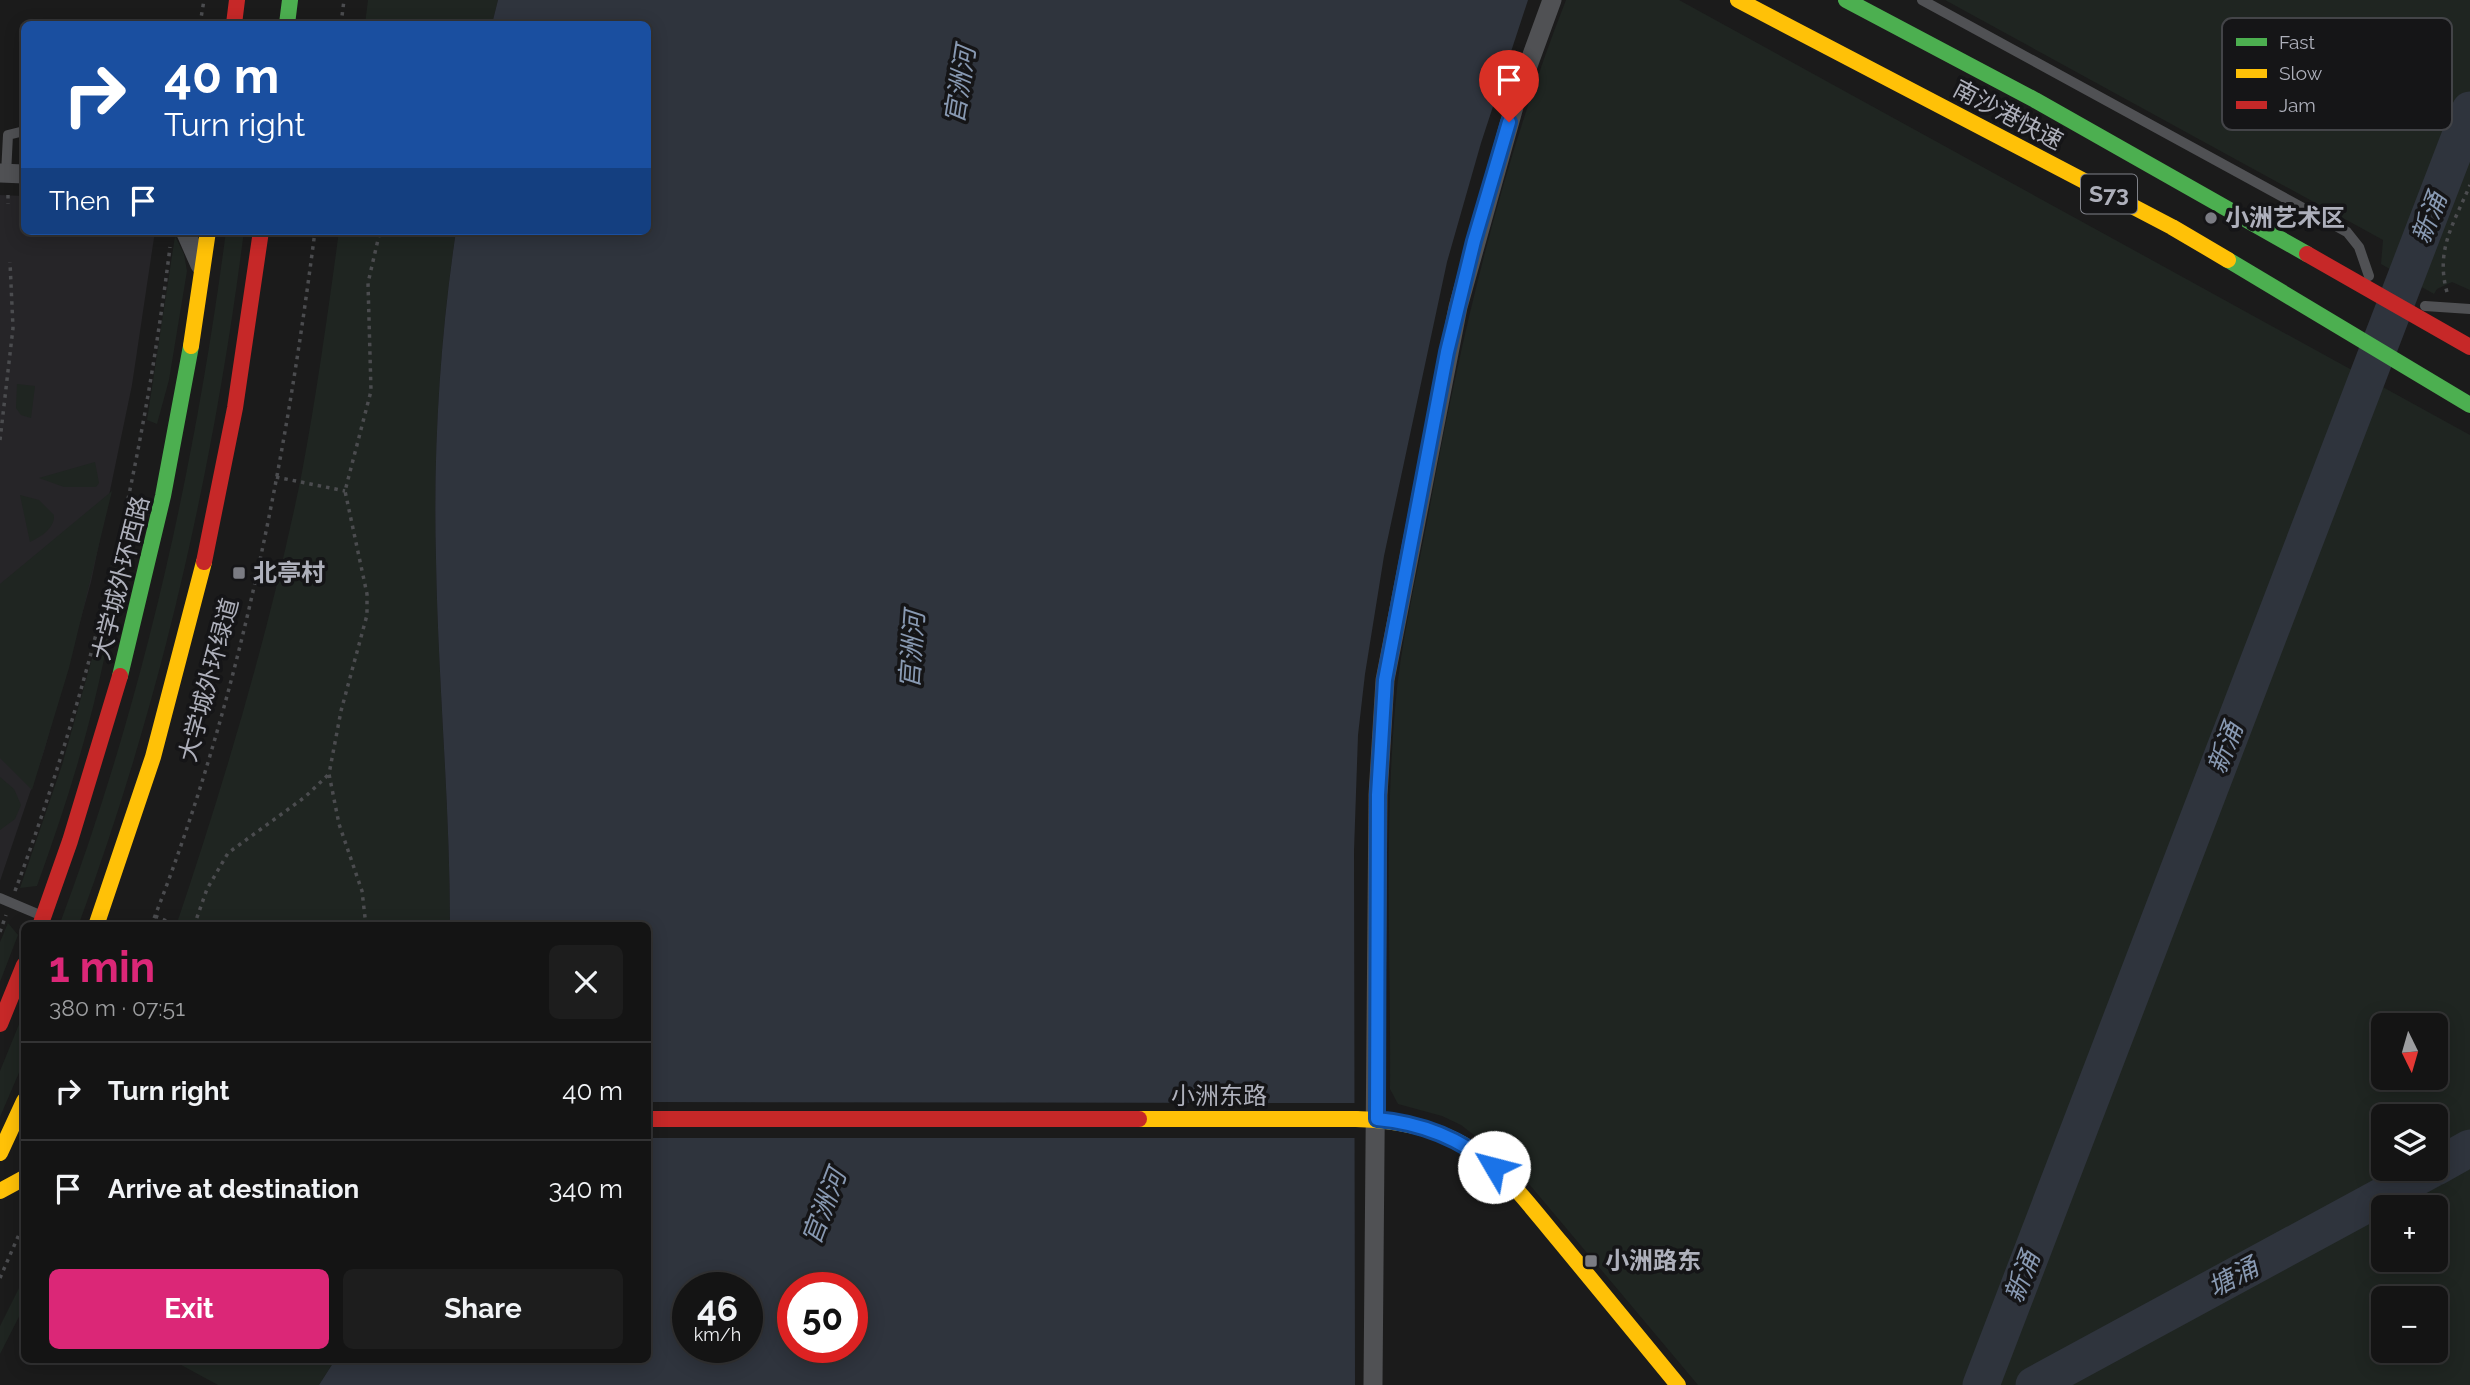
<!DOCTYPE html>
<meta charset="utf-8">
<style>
:root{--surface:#141414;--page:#1d1d1d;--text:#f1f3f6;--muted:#9d9ea0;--line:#333334;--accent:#db2777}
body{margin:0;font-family:Raleway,"Noto Sans SC",sans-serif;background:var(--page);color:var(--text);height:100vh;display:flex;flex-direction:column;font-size:26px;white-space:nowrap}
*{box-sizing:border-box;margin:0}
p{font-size:23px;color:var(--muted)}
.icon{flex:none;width:38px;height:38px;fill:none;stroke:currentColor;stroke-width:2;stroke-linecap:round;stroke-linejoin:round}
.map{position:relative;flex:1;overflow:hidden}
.panel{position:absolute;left:21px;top:922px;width:630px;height:441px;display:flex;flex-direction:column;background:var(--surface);border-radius:10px;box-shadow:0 4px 18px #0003,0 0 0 2px var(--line)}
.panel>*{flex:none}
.guide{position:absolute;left:21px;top:21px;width:630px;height:214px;border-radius:10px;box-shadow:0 4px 18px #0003,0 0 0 2px var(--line);background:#1a4fa0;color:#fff;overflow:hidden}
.needle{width:46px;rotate:175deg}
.fabs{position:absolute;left:2371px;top:1013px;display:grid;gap:14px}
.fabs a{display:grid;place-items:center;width:77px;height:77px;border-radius:10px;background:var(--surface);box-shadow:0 4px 18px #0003,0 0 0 2px var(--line);font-size:35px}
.speed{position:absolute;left:672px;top:1272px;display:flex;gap:14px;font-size:35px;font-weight:700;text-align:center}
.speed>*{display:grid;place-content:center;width:91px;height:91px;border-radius:50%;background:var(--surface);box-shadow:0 4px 18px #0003,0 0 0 2px var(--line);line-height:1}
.speed small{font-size:18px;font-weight:400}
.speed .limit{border:10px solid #d22;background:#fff;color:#111}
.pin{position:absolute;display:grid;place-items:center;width:60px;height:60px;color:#fff;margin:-72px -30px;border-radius:50% 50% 50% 0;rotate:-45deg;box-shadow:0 0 7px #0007}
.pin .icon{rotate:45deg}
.me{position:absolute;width:77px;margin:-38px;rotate:307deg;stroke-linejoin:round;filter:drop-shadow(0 0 5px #0008)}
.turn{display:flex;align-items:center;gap:24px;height:147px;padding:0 28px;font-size:32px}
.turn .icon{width:91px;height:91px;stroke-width:2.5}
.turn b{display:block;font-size:49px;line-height:60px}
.then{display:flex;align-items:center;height:66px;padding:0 28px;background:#0003;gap:14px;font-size:26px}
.round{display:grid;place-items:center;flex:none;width:74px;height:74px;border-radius:10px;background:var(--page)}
.head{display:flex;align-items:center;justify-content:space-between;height:119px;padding:0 28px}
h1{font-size:42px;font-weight:700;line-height:52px;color:var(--accent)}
.primary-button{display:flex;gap:14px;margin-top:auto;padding:14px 28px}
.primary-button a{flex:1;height:80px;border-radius:10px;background:var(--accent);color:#fff;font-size:28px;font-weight:700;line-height:80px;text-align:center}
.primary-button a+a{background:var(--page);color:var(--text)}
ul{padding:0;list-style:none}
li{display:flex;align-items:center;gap:21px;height:98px;padding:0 28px;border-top:2px solid var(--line)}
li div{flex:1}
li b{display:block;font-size:26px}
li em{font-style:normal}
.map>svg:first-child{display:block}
.built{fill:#262528}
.green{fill:#1f2521;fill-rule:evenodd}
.water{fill:#2f343d;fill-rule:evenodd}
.pier{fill:#1b1b1b}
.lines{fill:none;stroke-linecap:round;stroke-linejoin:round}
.river{stroke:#2f343d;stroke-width:37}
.path{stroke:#4b4c4f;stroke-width:3.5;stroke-dasharray:3.5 5;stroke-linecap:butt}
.lane{stroke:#505154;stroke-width:10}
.street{stroke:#505154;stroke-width:19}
.fast{stroke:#4caf50;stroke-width:16}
.slow{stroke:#ffc107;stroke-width:16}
.jam{stroke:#c62828;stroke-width:16}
.slow-bridge{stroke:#ffc107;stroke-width:16}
.jam-bridge{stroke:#c62828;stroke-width:16}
.route-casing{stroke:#114b97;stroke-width:18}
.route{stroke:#1a73e8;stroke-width:12}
.poi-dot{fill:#7b7c83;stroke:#151517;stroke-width:2.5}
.labels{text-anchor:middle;stroke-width:7;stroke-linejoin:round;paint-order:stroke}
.shield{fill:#151517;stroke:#80828a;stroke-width:2}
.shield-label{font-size:23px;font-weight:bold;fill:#aeb0bb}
.street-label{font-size:24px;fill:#aeb0bb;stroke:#151517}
.poi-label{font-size:24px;font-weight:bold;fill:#aeb0bb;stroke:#151517;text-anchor:start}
.water-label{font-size:26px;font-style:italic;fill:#8899b2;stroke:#151517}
.key{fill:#151517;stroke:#434448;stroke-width:2}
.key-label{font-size:19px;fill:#aeb0bb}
</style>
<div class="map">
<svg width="2470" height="1385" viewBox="0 0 2470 1385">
<rect width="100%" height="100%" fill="#1b1b1b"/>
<!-- built -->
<path class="built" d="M 0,195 L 24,196 L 24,231 L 155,231 L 132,385 L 91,582 L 44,751 L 0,881 Z"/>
<!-- green -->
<path class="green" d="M 368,0 L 498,0 L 492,24 L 365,24 Z
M 1566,0 L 1679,0 L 2470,435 L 2470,1385 L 1698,1385 L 1514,1166 L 1461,1125 L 1442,1116 L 1398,1104 L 1390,1089 C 1391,963 1384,835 1395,709 C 1400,645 1416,580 1428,517 C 1460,340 1500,168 1566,0 ZM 2384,1026 L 2436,1026 L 2436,1078 L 2384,1078 ZM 2384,1116 L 2436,1116 L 2436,1169 L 2384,1169 ZM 2384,1208 L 2436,1208 L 2436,1260 L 2384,1260 ZM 2384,1298 L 2436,1298 L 2436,1351 L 2384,1351 Z
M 1945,0 L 2470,0 L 2470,290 L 2452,282 L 2437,289 L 2434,294 L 2381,264 L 2383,240 Z
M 226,231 L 244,231 C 214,467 162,698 80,921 L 78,926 L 59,926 C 143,702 195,468 226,231 Z
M 339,231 L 456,231 C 440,338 433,451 436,559 C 438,682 450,804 450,926 L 176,926 C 226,777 271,626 302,472 C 317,392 328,312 339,231 Z
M 175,236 L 184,254 L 187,271 L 169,380 L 157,424 L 147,420 Z
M 17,384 L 35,386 L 31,418 L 21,415 L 16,408 Z
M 95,462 L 99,483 L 96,487 L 64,487 L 39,478 Z
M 112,491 L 69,668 L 32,790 L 0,758 L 0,584 Z
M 20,495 L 39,500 L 54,515 C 55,528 41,537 30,542 Z
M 109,598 L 115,599 C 99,701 72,789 37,886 L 20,888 L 62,765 Z
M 0,777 L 14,789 L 21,805 L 15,819 L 0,830 Z
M 8,923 L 18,935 L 0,982 L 0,942 Z
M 24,1012 L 24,1061 L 0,1117 L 0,1071 Z
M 24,1278 L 24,1307 L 0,1354 L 0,1326 Z
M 172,1360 L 335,1360 L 319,1385 L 218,1385 Z"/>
<!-- water -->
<path class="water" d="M 498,0 L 1528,0 L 1481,143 L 1447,262 L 1384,556 L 1365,674 L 1358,735 L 1354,851 L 1355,1385 L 319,1385 L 335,1360 L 648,1360 L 648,926 L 450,926 C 450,804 438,682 436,559 C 433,451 440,338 456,231 L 648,231 L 648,24 L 492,24 ZM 688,1288 L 747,1288 L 747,1348 L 688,1348 ZM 793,1288 L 852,1288 L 852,1348 L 793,1348 Z"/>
<!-- pier -->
<path class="pier" d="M 648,1102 L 1356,1103 L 1356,1138 L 648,1138 Z"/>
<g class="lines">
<!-- river -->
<path class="river" d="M 2436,1167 L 2470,1148
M 1981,1385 L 2470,110
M 2034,1385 L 2432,1169"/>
<!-- path -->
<path class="path" d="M 200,24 L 204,0
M 341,24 L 344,0
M 8,195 L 8,204
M 2447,292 C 2435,250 2454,223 2470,185
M 0,440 L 13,328 L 10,262
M 276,477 L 345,491
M 15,891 C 92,684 143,466 170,247
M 155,916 L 178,926
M 151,926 C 239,705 285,466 315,231
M 194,926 L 207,889 L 228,853 L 305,797 L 329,774
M 366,926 L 362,891 L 339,824 L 329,774 L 341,711 L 367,615 L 367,594 L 345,491 L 371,391 L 368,283 L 380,231
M 0,932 L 6,915
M 0,1278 L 24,1223"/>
<!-- lane -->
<path class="lane" d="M 1922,0 L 2347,232 L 2359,247 L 2369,276
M 6,174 L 8,135 L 24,131
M 2425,306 L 2470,309
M 0,898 L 40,915"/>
<!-- street -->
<path class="street" d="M 0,173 L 24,174
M 185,231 L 200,265
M 1373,1385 L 1378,795 L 1385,680 L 1458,307 L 1517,96 L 1552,0"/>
<!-- fast -->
<path class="fast" d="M 1846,0 L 2035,100 L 2307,254
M 287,24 L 290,0
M 2228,260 L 2470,405
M 120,676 L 163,496 L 191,346"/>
<!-- slow -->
<path class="slow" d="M 1738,0 L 2172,227 L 2228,260
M 191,346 L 208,231
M 96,926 L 153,757 L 204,562
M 1356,1119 C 1394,1120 1431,1126 1464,1145 C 1505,1169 1532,1209 1562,1244 C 1601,1291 1639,1338 1678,1385
M 0,1153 L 24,1101
M 0,1191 L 24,1178"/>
<!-- jam -->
<path class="jam" d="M 234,24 L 237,0
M 2307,254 L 2470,347
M 204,562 L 235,408 L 261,231
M 40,926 L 70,841 L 120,676
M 0,1024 L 24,965"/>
<!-- slow-bridge -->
<path class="slow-bridge" d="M 1139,1119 L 1356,1119"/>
<!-- jam-bridge -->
<path class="jam-bridge" d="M 648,1119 L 1139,1119"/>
</g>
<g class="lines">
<defs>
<path id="route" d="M 1494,1167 C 1460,1138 1422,1123 1377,1119 L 1378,795 L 1385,680 L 1447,352 L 1474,241 L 1509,122"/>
</defs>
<!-- route casing -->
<use href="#route" class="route-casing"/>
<!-- route -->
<use href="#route" class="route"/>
</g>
<!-- markers -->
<g class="poi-dot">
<circle cx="2211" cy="218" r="7"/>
<rect x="232" y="566" width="14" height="14" rx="3.5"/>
<rect x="1584" y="1254" width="14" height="14" rx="3.5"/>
</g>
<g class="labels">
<!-- shield labels -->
<rect class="shield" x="2081" y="174.5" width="56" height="39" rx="5"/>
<g class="shield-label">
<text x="2109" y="202">S73</text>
</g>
<!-- street labels -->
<g class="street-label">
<text transform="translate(2008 115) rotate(28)" y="8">南沙港快速</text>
<text transform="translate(121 578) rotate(-76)" y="8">大学城外环西路</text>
<text transform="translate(209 680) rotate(-75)" y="8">大学城外环绿道</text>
<text x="1219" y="1104">小洲东路</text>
</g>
<!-- poi labels -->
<g class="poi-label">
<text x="2225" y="226">小洲艺术区</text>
<text x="253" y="581">北亭村</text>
<text x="1605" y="1269">小洲路东</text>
</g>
<!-- water labels -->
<g class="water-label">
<text transform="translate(960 85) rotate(-81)" y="9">官洲河</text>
<text transform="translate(2429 218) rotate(-69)" y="9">新涌</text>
<text transform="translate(912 650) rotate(-86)" y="9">官洲河</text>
<text transform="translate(2225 748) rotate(-69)" y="9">新涌</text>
<text transform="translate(824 1207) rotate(-69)" y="9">官洲河</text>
<text transform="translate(2022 1277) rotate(-69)" y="9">新涌</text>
<text transform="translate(2233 1277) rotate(-28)" y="9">塘涌</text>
</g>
</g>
<!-- legend -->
<rect x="2222" y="18" width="230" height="112" rx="10" class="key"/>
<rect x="2236" y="38" width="31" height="8" fill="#4caf50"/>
<rect x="2236" y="69" width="31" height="9" fill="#ffc107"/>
<rect x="2236" y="101" width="31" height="8" fill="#c62828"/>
<g class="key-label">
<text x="2279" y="49">Fast</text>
<text x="2279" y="80">Slow</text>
<text x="2279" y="112">Jam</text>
</g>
</svg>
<div class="fabs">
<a><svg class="needle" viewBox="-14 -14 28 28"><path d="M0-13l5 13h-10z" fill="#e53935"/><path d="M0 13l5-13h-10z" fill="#9d9ea0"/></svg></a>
<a><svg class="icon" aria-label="layers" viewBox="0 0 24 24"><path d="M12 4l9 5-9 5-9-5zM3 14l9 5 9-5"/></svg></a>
<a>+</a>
<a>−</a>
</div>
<div class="speed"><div>46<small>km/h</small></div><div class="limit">50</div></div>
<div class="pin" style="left:1509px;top:122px;background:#d93025"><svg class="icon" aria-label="arrive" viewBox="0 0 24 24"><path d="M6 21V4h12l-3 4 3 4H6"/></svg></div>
<svg class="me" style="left:1494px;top:1167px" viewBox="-20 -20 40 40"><circle r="19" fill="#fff"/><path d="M0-13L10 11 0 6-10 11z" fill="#1a73e8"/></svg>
<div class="guide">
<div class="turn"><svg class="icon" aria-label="right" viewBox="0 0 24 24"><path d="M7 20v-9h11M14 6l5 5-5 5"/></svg><div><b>40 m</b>Turn right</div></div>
<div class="then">Then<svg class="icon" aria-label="arrive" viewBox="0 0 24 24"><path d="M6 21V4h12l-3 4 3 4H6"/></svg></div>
</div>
<section class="panel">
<div class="head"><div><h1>1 min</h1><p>380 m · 07:51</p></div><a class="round"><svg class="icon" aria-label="close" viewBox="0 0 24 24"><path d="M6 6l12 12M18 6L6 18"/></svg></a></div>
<ul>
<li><svg class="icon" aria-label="right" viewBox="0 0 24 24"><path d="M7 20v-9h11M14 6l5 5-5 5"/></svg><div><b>Turn right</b></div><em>40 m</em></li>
<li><svg class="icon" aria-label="arrive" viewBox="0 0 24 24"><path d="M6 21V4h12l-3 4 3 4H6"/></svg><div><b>Arrive at destination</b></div><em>340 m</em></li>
</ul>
<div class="primary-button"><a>Exit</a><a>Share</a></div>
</section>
</div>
